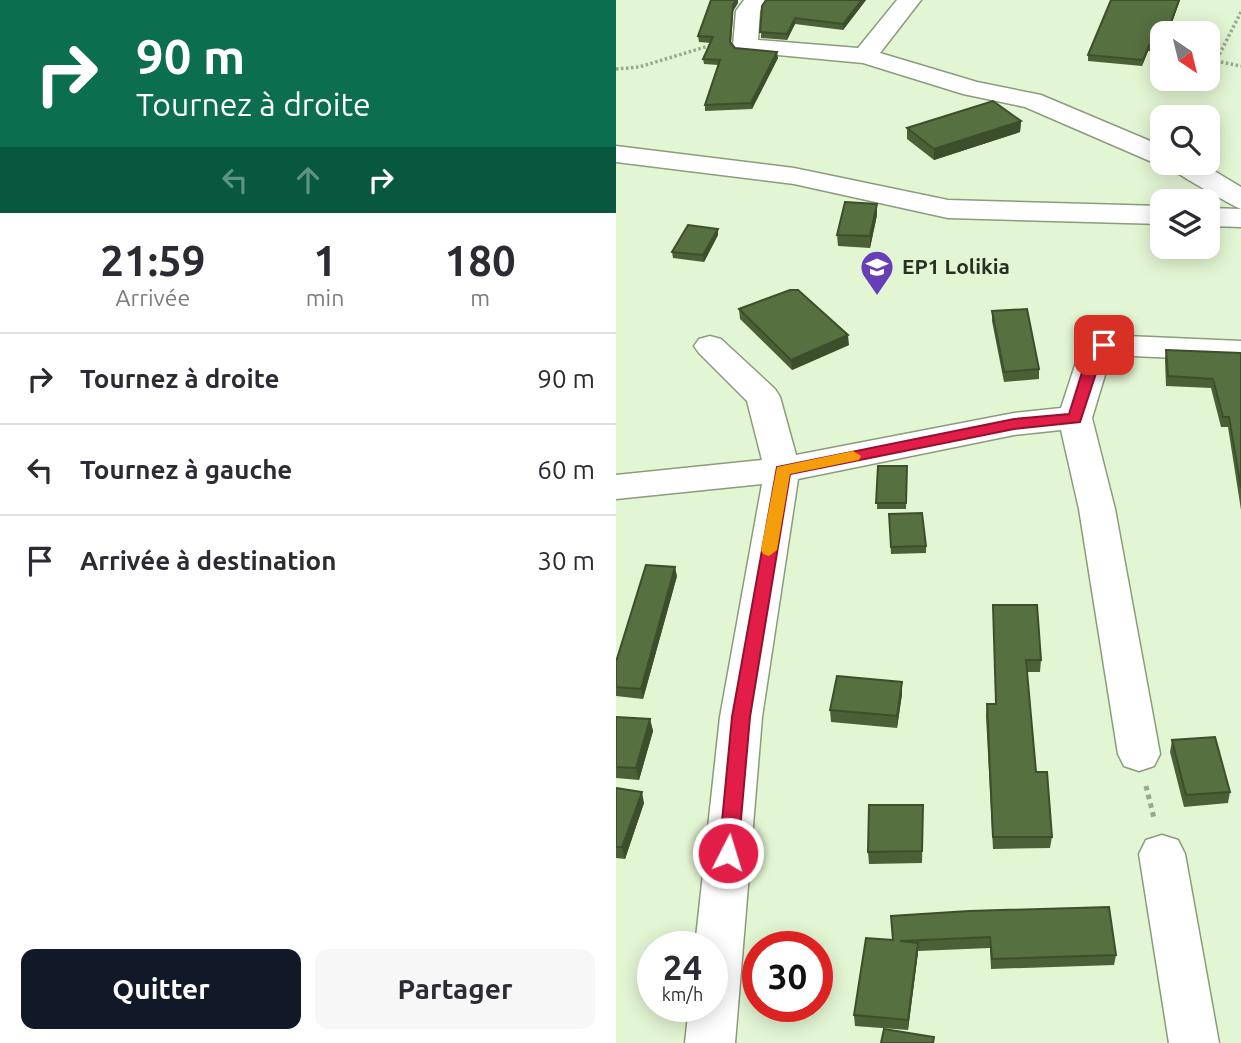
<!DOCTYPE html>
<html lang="fr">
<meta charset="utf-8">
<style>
:root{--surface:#fff;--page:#f7f7f7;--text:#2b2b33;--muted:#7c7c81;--line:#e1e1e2;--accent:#111827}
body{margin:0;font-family:Ubuntu,sans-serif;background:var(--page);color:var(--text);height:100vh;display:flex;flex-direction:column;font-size:26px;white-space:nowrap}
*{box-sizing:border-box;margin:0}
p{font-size:23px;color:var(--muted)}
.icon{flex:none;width:38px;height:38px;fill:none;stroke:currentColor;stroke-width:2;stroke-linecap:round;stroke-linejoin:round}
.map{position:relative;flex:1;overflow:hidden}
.side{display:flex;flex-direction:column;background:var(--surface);width:616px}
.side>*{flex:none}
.hud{background:#0b6e4f;color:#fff;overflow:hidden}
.needle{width:46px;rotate:145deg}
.controls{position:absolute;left:534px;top:21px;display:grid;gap:14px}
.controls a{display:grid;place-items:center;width:70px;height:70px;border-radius:14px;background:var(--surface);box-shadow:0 4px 18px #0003;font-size:35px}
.speed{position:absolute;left:21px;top:931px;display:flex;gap:14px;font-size:35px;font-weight:700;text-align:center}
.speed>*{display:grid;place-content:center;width:91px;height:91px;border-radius:50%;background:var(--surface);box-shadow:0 4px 18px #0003;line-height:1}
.speed small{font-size:18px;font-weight:400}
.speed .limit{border:10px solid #d22;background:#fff;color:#111}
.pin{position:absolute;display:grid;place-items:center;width:60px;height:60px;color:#fff;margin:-30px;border-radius:14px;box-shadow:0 4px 10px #0006}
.me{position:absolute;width:77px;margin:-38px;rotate:5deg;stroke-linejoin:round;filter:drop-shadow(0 0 5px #0008)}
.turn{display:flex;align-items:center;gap:24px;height:147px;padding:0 21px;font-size:32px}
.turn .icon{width:91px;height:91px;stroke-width:2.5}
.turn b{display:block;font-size:49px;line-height:60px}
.lanes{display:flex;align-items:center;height:66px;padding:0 21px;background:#0003;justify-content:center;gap:35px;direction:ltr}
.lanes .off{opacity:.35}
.eta{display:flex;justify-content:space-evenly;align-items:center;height:119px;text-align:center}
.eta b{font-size:42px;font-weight:600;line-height:49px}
.button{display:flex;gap:14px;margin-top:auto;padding:14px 21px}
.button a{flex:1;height:80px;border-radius:14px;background:var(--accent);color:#fff;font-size:28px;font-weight:600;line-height:80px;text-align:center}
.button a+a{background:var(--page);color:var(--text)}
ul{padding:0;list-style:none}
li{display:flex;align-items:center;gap:21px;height:91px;padding:0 21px;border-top:2px solid var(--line)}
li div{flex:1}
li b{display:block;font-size:26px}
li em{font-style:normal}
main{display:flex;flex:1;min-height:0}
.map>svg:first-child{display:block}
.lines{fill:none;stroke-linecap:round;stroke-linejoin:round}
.minor-casing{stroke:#8a9c7c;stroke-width:3}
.path-far1{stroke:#99a78d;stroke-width:3.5;stroke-dasharray:2.5 2.5;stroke-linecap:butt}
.path{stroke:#99a78d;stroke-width:5;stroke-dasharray:4.5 4.5;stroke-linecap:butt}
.minor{fill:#fff;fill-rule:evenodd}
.wall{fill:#4b6036}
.shaded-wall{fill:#3d4e2c}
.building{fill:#57703f;stroke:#3d4e2c;stroke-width:2}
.route{fill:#e11d48;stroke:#92132f;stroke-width:2}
.slow{fill:#f59e0b}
.labels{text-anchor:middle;stroke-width:7;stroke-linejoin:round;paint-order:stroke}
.poi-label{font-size:21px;font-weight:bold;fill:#293023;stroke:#e3f6d3;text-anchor:start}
</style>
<main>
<section class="side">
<div class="hud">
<div class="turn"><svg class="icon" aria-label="right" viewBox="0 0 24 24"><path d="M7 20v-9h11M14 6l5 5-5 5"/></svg><div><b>90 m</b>Tournez à droite</div></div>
<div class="lanes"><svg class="icon off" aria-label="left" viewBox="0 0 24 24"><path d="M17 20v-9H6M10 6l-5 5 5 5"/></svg><svg class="icon off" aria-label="ahead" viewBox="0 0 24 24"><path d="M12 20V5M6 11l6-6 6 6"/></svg><svg class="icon" aria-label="right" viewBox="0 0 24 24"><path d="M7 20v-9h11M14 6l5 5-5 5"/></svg></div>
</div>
<div class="eta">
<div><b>21:59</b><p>Arrivée</p></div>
<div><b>1</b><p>min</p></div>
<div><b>180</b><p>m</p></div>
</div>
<ul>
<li><svg class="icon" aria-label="right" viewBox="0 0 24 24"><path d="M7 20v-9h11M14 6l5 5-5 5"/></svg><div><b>Tournez à droite</b></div><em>90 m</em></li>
<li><svg class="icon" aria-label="left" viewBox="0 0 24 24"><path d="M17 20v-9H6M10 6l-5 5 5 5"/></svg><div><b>Tournez à gauche</b></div><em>60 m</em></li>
<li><svg class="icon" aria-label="arrive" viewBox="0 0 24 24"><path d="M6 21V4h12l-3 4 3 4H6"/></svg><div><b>Arrivée à destination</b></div><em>30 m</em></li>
</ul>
<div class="button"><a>Quitter</a><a>Partager</a></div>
</section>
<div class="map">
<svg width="625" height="1043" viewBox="0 0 625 1043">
<rect width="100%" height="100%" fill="#e3f6d3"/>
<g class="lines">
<defs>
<path id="minor" d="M 128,0 L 152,0 L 144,11 L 142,40 L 242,48 L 281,0 L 305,0 L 264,53 L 361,82 L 425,95 L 546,146 L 546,163 L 585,163 L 625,187 L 625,209 C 617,206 552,169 549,164 L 536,162 L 409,107 L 347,94 L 247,63 L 120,51 L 117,46 L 120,11 Z
M 0,146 L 178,168 L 332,200 L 546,206 L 546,224 L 332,218 L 178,184 L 0,162 Z
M 592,208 L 625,209 L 625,227 L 592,226 Z
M 488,335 L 625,341 L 625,361 L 495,355 L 476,418 L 499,509 L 544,754 L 538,766 L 523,771 L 508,766 L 502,754 L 463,509 L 445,430 L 398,435 L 182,479 L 146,717 L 119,1043 L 69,1043 L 73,1006 L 96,1006 L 96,947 L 79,947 L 104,717 L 146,484 L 0,499 L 0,475 L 146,460 L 131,401 L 83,353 L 78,346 L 83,339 L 94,336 L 105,339 L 159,389 L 164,397 L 180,455 L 398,413 L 445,408 L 464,350 L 477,338 Z
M 546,835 L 562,840 L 569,854 L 603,1043 L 553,1043 L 523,854 L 530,840 Z"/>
</defs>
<!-- minor casing -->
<use href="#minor" class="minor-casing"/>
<!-- path-far1 -->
<path class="path-far1" d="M 625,12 L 600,61 L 625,66
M 0,69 L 23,67 L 96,45"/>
<!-- path -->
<path class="path" d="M 530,786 L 538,818"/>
<!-- minor -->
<use href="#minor" class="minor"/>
</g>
<!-- wall -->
<path class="wall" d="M 250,0 L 227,30 L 179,24 L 171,40 L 145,38 L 146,6 Z
M 564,0 L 545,53 L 532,51 L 526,66 L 472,61 L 472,55 Z
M 122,3 L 117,11 L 115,43 L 119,48 L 162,58 L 136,109 L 89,111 L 89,105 L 102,65 L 88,64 L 87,59 L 95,43 L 83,42 L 82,36 Z
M 405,121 L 404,132 L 318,160 L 291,139 L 291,128 Z
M 261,215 L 254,248 L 222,246 L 221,235 Z
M 102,229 L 102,235 L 88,262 L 57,258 L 56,252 Z
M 123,309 L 233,345 L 176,370 L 124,319 Z
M 376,311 L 423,369 L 423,379 L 388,382 L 376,321 Z
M 550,350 L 625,353 L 625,510 L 612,427 L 605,427 L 595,388 L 550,386 L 549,360 Z
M 262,466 L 291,466 L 290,509 L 261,509 Z
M 273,514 L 310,546 L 310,553 L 275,554 Z
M 61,576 L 27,699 L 0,696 L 0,662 Z
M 377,605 L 425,660 L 424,672 L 411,672 L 420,772 L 436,837 L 434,848 L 377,849 L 370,716 L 371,704 L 380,704 Z
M 286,682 L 286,694 L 281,728 L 215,722 L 214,710 Z
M 0,717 L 34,719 L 37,731 L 23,780 L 0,778 Z
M 556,740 L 614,792 L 612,803 L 568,807 L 554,752 Z
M 0,788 L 28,803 L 9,859 L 0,858 Z
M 307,805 L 306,863 L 253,864 L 252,852 Z
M 275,916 L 500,955 L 498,965 L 375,969 L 374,948 L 302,951 L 292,1030 L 239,1026 L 238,1015 L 277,940 Z"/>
<!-- shaded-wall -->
<path class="shaded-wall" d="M 120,0 L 122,0 L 122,3 L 117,11 L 115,47 L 117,5 Z
M 246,0 L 250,0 L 227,30 L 227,24 Z
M 563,0 L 564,0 L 552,33 L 551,33 Z
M 179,18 L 179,24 L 171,40 L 171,34 Z
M 533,45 L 532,51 L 526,66 L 527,60 Z
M 161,52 L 162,58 L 136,109 L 135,103 Z
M 405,121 L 404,132 L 318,160 L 318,149 Z
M 261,204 L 261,215 L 254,248 L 254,236 Z
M 102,229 L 102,235 L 88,262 L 87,255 Z
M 232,335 L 233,345 L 176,370 L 175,360 Z
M 59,567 L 61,576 L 27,699 L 25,689 Z
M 286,682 L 286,694 L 281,728 L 281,716 Z
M 34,719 L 37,731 L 23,780 L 20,768 Z
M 26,792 L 28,803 L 9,859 L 6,847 Z
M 302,943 L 302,953 L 292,1030 L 292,1020 Z"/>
<!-- building -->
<path class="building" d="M 95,0 L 120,0 L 117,5 L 114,42 L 119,48 L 161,52 L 135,103 L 89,105 L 104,60 L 87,59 L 97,37 L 82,36 Z
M 150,0 L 246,0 L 227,24 L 179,18 L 171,34 L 144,32 L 146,6 Z
M 495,0 L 563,0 L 551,33 L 546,33 L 546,47 L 533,45 L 527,60 L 472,55 Z
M 377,101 L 405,121 L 318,149 L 291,128 Z
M 229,202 L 261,204 L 254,236 L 221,235 Z
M 72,225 L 102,229 L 87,255 L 56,252 Z
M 174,290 L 182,290 L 232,335 L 175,360 L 123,309 Z
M 411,309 L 423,369 L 388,372 L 376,311 Z
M 550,350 L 625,353 L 625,488 L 613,417 L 607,417 L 597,379 L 552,376 Z
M 262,466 L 291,466 L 290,503 L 260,503 Z
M 306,513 L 310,546 L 275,547 L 273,514 Z
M 30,565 L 59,567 L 25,689 L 0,687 L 0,662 Z
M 377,605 L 421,605 L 425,660 L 410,660 L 420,772 L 431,772 L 436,837 L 377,837 L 371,704 L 380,704 Z
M 221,676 L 286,682 L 281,716 L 214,710 Z
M 0,717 L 34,719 L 20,768 L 0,767 Z
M 599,737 L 614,792 L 570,795 L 556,740 Z
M 0,788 L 26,792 L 6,847 L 0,847 Z
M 253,805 L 307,805 L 306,851 L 252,852 Z
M 493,907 L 500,955 L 376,959 L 374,937 L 284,941 L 302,943 L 292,1020 L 238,1015 L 250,938 L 277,940 L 275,916 L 353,911 Z
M 268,1029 L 318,1037 L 317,1043 L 265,1043 Z"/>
<!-- route -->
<path class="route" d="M 488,340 L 495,345 L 487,352 L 464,422 L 398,429 L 174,474 L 134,717 L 122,853 L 119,859 L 112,861 L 105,859 L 103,853 L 116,717 L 161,467 L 398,419 L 453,414 L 473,350 Z"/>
<!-- slow -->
<path class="slow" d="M 237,451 L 245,456 L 243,460 L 174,474 L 161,550 L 153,556 L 147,554 L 145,550 L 161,467 Z"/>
<!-- icons -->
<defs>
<symbol id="school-pin" viewBox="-11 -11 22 30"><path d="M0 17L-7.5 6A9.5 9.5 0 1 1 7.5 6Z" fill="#673eb7" stroke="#e3f6d3"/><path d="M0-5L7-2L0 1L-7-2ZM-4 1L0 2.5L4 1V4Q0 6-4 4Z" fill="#fff"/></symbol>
</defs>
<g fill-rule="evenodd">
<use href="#school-pin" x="242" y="248" width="38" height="52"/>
</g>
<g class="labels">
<!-- poi labels -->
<g class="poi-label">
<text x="286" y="274">EP1 Lolikia</text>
</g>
</g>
</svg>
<div class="controls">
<a><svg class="needle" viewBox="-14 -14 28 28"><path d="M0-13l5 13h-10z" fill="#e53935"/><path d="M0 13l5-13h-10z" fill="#7c7c81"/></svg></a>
<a><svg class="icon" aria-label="search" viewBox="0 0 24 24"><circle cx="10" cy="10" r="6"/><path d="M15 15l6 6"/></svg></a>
<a><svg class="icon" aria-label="layers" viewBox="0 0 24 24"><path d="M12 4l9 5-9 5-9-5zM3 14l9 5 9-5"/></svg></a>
</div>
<div class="speed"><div>24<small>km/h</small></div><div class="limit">30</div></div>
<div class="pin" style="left:488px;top:345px;background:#d93025"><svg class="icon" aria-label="arrive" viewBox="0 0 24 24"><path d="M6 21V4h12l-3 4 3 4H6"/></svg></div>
<svg class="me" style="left:112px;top:853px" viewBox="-20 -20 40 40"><circle r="17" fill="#e11d48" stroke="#fff" stroke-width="3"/><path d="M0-11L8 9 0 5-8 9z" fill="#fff"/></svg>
</div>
</main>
